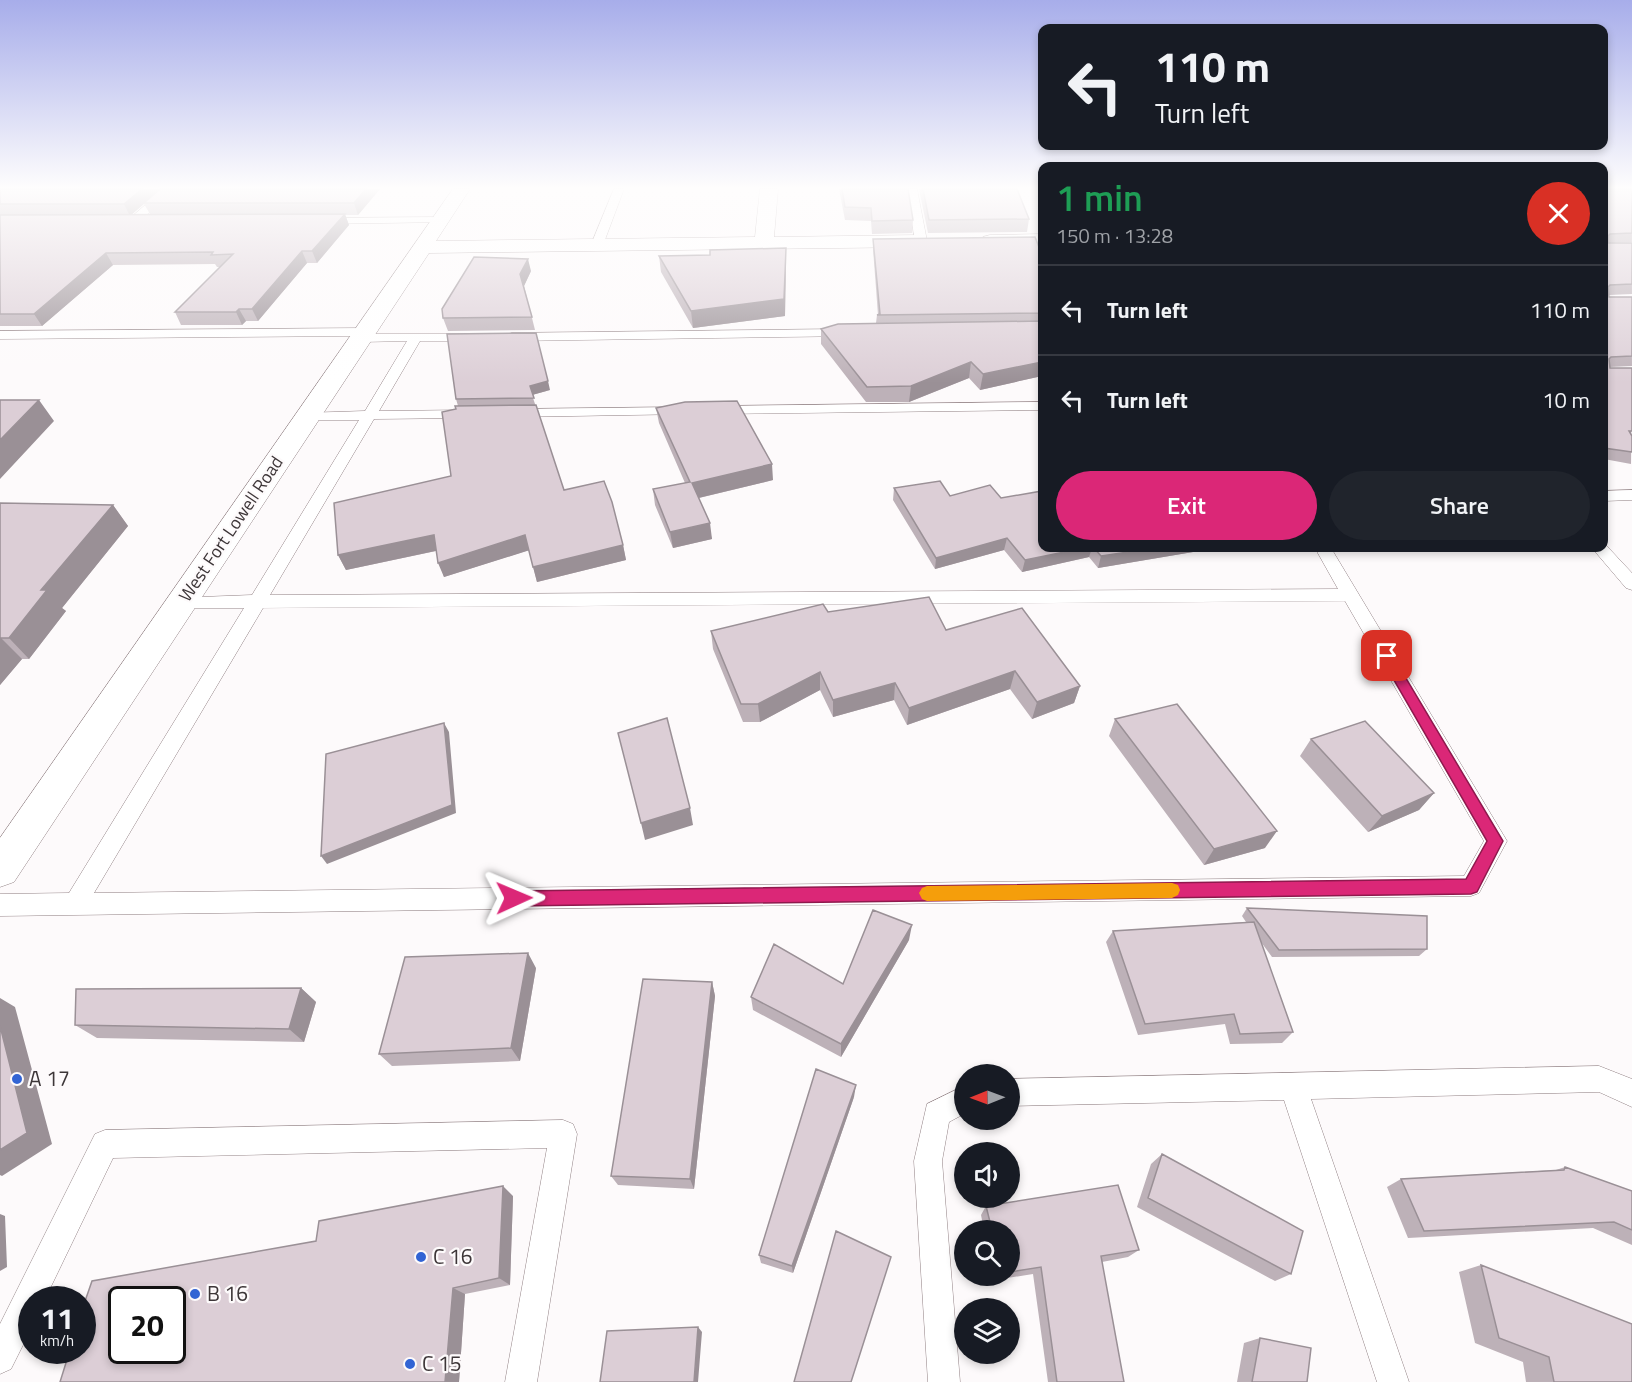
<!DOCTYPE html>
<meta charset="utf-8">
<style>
:root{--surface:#171b24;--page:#20242c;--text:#f1f3f6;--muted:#9ea1a6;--line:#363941;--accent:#db2777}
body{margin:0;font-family:"Titillium Web",sans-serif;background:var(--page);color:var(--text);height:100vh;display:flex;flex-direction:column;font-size:22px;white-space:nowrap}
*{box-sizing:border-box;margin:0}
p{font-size:20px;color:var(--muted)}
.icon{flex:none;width:33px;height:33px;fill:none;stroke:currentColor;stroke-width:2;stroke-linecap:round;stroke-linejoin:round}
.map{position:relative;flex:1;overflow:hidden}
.sheet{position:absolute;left:1038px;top:162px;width:570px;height:390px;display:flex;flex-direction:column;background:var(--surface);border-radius:12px;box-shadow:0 3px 9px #0003}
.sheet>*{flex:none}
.banner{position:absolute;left:1038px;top:24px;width:570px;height:126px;border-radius:12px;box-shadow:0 3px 9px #0003;background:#171b24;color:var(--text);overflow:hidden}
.needle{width:39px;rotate:269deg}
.tools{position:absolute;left:954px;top:1064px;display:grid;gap:12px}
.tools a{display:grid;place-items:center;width:66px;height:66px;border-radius:50%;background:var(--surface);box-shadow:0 3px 9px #0003;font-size:30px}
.speed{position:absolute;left:18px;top:1286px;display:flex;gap:12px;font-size:30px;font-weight:700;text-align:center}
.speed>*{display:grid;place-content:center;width:78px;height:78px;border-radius:50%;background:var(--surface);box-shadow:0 3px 9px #0003;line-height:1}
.speed small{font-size:15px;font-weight:400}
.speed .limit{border:3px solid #111;border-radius:9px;background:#fff;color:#111}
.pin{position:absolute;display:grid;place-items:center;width:51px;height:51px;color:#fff;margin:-26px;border-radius:12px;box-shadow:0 3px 9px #0006}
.me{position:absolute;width:66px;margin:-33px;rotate:89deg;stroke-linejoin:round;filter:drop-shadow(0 0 4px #0008)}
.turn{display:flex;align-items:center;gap:21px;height:126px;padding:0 18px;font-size:27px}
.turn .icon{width:78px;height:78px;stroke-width:2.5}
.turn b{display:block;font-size:42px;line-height:51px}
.round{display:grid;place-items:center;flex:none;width:63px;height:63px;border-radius:32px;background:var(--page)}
.headline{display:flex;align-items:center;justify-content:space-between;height:102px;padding:0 18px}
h1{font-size:36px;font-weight:600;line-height:45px;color:#1e9e55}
.primary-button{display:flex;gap:12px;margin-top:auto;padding:12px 18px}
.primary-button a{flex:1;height:69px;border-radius:36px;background:var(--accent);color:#fff;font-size:24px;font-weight:600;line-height:69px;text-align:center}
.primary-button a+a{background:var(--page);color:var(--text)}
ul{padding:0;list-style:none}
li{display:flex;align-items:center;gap:18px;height:90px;padding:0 18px;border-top:2px solid var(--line)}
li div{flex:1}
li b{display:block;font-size:22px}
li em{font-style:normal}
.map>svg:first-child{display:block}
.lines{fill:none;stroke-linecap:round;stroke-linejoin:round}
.service-casing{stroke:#928285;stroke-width:1}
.minor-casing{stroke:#928285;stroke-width:1}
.service{fill:#fff;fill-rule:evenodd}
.minor{fill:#fff;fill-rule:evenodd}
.wall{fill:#bdb1b8;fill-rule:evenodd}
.shaded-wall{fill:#9a9096}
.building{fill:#dcced6;stroke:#9a9096;stroke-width:1.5;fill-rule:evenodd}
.route{fill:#db2777;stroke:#8e194d;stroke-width:1.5}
.slow{fill:#f59e0b}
.poi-dot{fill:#3264d4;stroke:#fdfafb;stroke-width:2}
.labels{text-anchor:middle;stroke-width:4.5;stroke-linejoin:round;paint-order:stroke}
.street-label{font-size:18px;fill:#3d3638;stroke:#fdfafb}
.near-poi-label{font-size:21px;fill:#3d3638;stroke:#fdfafb;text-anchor:start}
</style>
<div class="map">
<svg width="1632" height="1382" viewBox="0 0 1632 1382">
<rect width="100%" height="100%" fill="#fdfafb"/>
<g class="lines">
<defs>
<path id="service" d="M 164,189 L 176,189 L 136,224 L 128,224 L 128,220 Z
M 614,189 L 624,189 L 603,245 L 601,247 L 593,247 L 591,245 Z
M 907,189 L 917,189 L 927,241 L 925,243 L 921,244 L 915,241 Z
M 441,217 L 445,218 L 445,222 L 321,224 L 316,221 L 321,218 Z
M 365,328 L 370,329 L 370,334 L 478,334 L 479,337 L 478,340 L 473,341 L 420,341 L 379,411 L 467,410 L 474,414 L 467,418 L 374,419 L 270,595 L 1338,589 L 1315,548 L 1331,548 L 1507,841 L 1479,893 L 1471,896 L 0,916 L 0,894 L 69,893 L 244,608 L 181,608 L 175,606 L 172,602 L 175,598 L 252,595 L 359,420 L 308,420 L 303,419 L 301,416 L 303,413 L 365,411 L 407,341 L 361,342 L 356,341 L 356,336 L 0,339 L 0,331 ZM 1345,601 L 1484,841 L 1464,876 L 94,893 L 263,608 Z
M 848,329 L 854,333 L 853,336 L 511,341 L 505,337 L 511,333 Z
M 1042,402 L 1042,410 L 715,414 L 708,410 L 715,406 Z
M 683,407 L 690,411 L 688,414 L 514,417 L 507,413 L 514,409 Z
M 1632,490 L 1632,500 L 1604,501 L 1604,491 Z
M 1604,543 L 1632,573 L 1632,590 L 1626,588 L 1592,548 L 1604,548 Z
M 1599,1066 L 1632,1079 L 1632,1107 L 1599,1092 L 1311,1099 L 1409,1382 L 1377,1382 L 1284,1100 L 1010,1106 L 1010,1079 Z
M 964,1086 L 964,1114 L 949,1122 L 942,1161 L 960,1382 L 928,1382 L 914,1161 L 927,1104 Z
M 563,1120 L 573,1124 L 577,1134 L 537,1382 L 505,1382 L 547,1148 L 113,1158 L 45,1299 L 32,1299 L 32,1327 L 11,1369 L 0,1374 L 0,1324 L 95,1134 L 105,1130 Z"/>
<path id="minor" d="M 453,189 L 470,189 L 436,241 L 755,237 L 760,189 L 778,189 L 774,237 L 918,235 L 925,237 L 927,241 L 925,245 L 918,247 L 429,253 L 14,882 L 0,887 L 0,838 Z
M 990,235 L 1042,234 L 1042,245 L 983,245 L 981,241 L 983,237 Z"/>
</defs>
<!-- service casing -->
<use href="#service" class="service-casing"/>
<!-- minor casing -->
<use href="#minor" class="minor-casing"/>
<!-- service -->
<use href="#service" class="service"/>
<!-- minor -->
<use href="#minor" class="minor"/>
</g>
<!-- wall -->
<path class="wall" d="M 0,189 L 380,189 L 358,215 L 345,215 L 349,225 L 317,263 L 307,263 L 258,321 L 246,321 L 242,325 L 181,325 L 175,312 L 220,267 L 217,267 L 215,264 L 113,265 L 42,326 L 0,326 ZM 144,204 L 150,214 L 132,214 Z
M 839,189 L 908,189 L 913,220 L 912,233 L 872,234 L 871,221 L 845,220 Z
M 919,189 L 1017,189 L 1029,219 L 1027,232 L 928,233 Z
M 1604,189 L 1632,189 L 1632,242 L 1608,243 L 1632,243 L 1632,294 L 1609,295 L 1609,297 L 1632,297 L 1632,366 L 1610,367 L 1610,368 L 1632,368 L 1631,464 L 1604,459 Z
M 873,239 L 1042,255 L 1042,376 L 980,390 L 969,378 L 909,402 L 866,402 L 821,344 L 821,329 L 876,323 L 877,315 L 878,315 L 873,249 Z
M 659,256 L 786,264 L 785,316 L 693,328 L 661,272 Z
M 531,271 L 524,286 L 535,330 L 448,331 L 443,318 Z
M 550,390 L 532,395 L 564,490 L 623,545 L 626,560 L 537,582 L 529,550 L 444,577 L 436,551 L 346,570 L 338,555 L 451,476 L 456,409 L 458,406 L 456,399 Z
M 656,408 L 773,480 L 699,498 L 712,539 L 673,548 L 655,505 L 653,489 L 685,483 L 659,423 Z
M 894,488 L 950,496 L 1042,548 L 1201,548 L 1199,551 L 1098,568 L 1089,557 L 1022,572 L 1004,550 L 935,569 L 893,500 Z
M 0,503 L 113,505 L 128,526 L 62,608 L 66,611 L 29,659 L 22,659 L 0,685 Z
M 828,612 L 946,630 L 1080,686 L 1074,703 L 1032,719 L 1010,689 L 907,725 L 894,700 L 833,717 L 820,690 L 760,722 L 743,722 L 713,649 L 711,631 Z
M 1115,719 L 1265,848 L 1204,865 L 1109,736 Z
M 1311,739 L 1434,793 L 1419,810 L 1368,832 L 1300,756 Z
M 1247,908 L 1427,949 L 1419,956 L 1272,957 L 1261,942 L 1293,1032 L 1282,1043 L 1230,1044 L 1225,1024 L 1138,1035 L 1106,942 L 1113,931 L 1246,922 L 1242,916 Z
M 909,940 L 841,1057 L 753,1010 L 751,997 L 843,984 Z
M 536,968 L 520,1061 L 392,1066 L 379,1054 Z
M 712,982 L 715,996 L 694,1189 L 618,1185 L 611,1176 Z
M 301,988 L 316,1002 L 304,1042 L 97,1038 L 75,1025 Z
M 854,1097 L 793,1273 L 761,1263 L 759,1255 Z
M 1162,1154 L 1291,1274 L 1275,1281 L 1137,1207 L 1151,1164 Z
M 1565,1167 L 1632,1191 L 1632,1245 L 1593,1228 L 1408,1238 L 1387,1187 L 1401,1179 L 1556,1170 Z
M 513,1196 L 510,1285 L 465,1294 L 459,1382 L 60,1382 L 316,1241 Z
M 986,1206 L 1139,1250 L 1128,1257 L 1102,1262 L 1124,1382 L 1048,1382 L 1033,1274 L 995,1280 L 994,1275 L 1010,1275 L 1010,1230 L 984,1230 L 981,1215 Z
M 1481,1265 L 1632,1382 L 1526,1382 L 1523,1362 L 1475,1343 L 1459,1272 Z
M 1260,1338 L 1307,1382 L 1237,1382 L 1244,1343 Z"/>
<!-- shaded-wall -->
<path class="shaded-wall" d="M 142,189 L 161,189 L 130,216 L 124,204 Z
M 366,189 L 380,189 L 358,215 L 354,203 Z
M 345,214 L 349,225 L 317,263 L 312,251 Z
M 786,248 L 785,316 L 693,328 L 691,311 Z
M 302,251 L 307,263 L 258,321 L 252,309 Z
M 106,253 L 113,265 L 42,326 L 34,314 Z
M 528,259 L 531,271 L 524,286 L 520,274 Z
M 239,309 L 246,321 L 242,325 L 236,312 Z
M 971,362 L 969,378 L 909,402 L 911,386 Z
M 1042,362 L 1042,376 L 980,390 L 983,374 Z
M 548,381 L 550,390 L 532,395 L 530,386 Z
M 39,400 L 54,421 L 0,479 L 0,440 Z
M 772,464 L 773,480 L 694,499 L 692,483 Z
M 113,505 L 128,526 L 62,608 L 66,611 L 29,659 L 9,638 L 41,590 Z
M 710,523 L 712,539 L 673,548 L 670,532 Z
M 434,535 L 440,550 L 346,570 L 338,555 Z
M 525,535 L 530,550 L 444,577 L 438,563 Z
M 1007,538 L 1004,550 L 935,569 L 936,558 Z
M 623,545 L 626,560 L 537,582 L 533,567 Z
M 1084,548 L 1092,548 L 1089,557 L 1022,572 L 1025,560 Z
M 1155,548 L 1201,548 L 1199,551 L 1098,568 L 1101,556 Z
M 1,638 L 22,659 L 0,685 L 0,640 Z
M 1015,671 L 1010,689 L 907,725 L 909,708 Z
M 820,672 L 820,690 L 760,722 L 758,704 Z
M 895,683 L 894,700 L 833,717 L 833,700 Z
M 1080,686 L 1074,703 L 1032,719 L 1037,702 Z
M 444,723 L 449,732 L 456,813 L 327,864 L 321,856 Z
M 1434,793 L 1419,810 L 1368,832 L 1382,816 Z
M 690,808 L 693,825 L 645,840 L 641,823 Z
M 1277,831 L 1265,848 L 1204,865 L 1214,849 Z
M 912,925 L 909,940 L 841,1057 L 841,1044 Z
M 528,953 L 536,968 L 520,1061 L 511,1048 Z
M 712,982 L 715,996 L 694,1189 L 690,1179 Z
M 301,988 L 316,1002 L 304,1042 L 289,1029 Z
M 0,998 L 15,1007 L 52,1144 L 2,1176 L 0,1175 Z
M 856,1085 L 854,1097 L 793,1273 L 792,1266 Z
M 503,1186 L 513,1196 L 510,1285 L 499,1278 Z
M 0,1214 L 5,1216 L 7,1267 L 0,1271 Z
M 453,1288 L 465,1294 L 459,1382 L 445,1382 Z
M 698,1327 L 702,1332 L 698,1382 L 694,1382 Z"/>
<!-- building -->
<path class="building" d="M 0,189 L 142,189 L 124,204 L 0,204 Z
M 160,189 L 366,189 L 354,203 L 144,203 Z
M 842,189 L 908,189 L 913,220 L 872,221 L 871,208 L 845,207 Z
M 923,189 L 1017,189 L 1029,219 L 929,220 Z
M 1604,189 L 1632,189 L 1632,233 L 1610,234 L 1608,236 L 1608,243 L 1632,243 L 1632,284 L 1610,285 L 1608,287 L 1609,297 L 1632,297 L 1632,356 L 1611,357 L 1609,359 L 1610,368 L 1632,368 L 1632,431 L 1629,431 L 1632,436 L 1632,452 L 1604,448 Z
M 345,214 L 312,251 L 302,251 L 252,309 L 239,309 L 236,312 L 175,312 L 233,254 L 211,255 L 213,252 L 106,253 L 34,314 L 0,314 L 0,215 Z
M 1035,237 L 1042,255 L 1042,313 L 877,315 L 880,314 L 873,239 Z
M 786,248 L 784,299 L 691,311 L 659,256 L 710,255 L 710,250 Z
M 474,257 L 528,259 L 520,274 L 532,317 L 443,318 L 442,309 Z
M 1042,321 L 1042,362 L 983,374 L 971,362 L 911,386 L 867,387 L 821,329 L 838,324 Z
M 536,333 L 548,381 L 530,386 L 534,398 L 456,399 L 447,334 Z
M 0,400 L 39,400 L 0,440 Z
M 737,401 L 772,464 L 692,483 L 710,523 L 670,532 L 653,489 L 690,482 L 656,408 L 685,402 Z
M 536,405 L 564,490 L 604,481 L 612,502 L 623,545 L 533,567 L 525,535 L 438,563 L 434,535 L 338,555 L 334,503 L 451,476 L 442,412 L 456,409 L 455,406 Z
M 940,481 L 950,496 L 990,485 L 1001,498 L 1042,491 L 1042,548 L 1084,548 L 1025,560 L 1007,538 L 936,558 L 894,488 Z
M 0,503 L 113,505 L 41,590 L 47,590 L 9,638 L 1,638 L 0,640 Z
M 1094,548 L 1155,548 L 1101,556 Z
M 929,597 L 946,630 L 1022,608 L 1080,686 L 1037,702 L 1015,671 L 909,708 L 895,683 L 833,700 L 820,672 L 758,704 L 741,704 L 711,631 L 823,604 L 828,612 Z
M 1177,704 L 1277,831 L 1214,849 L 1115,719 Z
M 667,718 L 690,808 L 641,823 L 618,733 Z
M 1365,721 L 1434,793 L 1382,816 L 1311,739 Z
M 444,723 L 452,805 L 321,856 L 326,754 Z
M 1247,908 L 1427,916 L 1427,949 L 1279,950 Z
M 873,910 L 912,925 L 841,1044 L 751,997 L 774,944 L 843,984 Z
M 1254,922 L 1293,1032 L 1240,1034 L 1234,1014 L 1145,1024 L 1113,931 Z
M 528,953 L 511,1048 L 379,1054 L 405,957 Z
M 643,979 L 712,982 L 690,1179 L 611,1176 Z
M 301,988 L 289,1029 L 75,1025 L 76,989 Z
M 0,1026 L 27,1133 L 0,1150 Z
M 816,1069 L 856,1085 L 792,1266 L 759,1255 Z
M 1162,1154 L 1303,1231 L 1291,1274 L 1148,1198 Z
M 1565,1167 L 1632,1191 L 1632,1230 L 1614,1222 L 1424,1231 L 1401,1179 L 1564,1170 Z
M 1118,1185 L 1139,1250 L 1101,1256 L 1124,1382 L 1057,1382 L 1041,1267 L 1010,1272 L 1010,1230 L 992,1230 L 986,1206 Z
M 503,1186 L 499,1278 L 453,1288 L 445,1382 L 60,1382 L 70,1350 L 82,1350 L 82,1310 L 92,1281 L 316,1241 L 319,1221 ZM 122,1299 L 172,1299 L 172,1350 L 122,1350 Z
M 836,1231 L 891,1257 L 851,1382 L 794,1382 Z
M 1481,1265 L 1632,1324 L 1632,1382 L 1554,1382 L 1549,1357 L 1499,1338 Z
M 698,1327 L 694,1382 L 600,1382 L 607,1331 Z
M 1260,1338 L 1311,1348 L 1307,1382 L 1252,1382 Z"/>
<!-- sky -->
<linearGradient id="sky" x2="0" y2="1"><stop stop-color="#a7adea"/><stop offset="0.49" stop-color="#fefdfd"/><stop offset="1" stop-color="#fefdfd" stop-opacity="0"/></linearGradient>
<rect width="1632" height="383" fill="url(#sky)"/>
<!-- route -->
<path class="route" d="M 1387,651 L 1391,653 L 1503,841 L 1477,892 L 1471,894 L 514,906 L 508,904 L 506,898 L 508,893 L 514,891 L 1466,879 L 1487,841 L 1380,656 Z"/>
<!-- slow -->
<path class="slow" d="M 1172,883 L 1178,885 L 1180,890 L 1178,895 L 1172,898 L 927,901 L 922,899 L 919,893 L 922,888 L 927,886 Z"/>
<!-- markers -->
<g class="poi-dot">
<circle cx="17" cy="1079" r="6"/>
<circle cx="421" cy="1257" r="6"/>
<circle cx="195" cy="1294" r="6"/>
<circle cx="410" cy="1364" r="6"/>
</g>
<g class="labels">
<!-- street labels -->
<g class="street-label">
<text transform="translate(231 529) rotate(-56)" y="6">West Fort Lowell Road</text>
</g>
<!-- near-poi labels -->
<g class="near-poi-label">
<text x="29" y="1086">A 17</text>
<text x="433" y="1264">C 16</text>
<text x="207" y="1301">B 16</text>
<text x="422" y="1371">C 15</text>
</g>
</g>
</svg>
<div class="tools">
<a><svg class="needle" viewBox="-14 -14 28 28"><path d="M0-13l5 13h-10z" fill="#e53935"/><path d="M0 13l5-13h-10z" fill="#9ea1a6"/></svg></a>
<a><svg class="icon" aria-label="sound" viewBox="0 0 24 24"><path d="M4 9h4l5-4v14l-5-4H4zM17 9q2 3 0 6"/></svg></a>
<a><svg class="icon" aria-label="search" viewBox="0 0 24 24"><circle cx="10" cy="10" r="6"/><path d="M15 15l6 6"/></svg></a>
<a><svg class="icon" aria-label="layers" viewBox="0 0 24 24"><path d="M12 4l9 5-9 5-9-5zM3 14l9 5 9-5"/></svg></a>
</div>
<div class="speed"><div>11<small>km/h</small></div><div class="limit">20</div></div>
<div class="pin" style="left:1387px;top:656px;background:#d93025"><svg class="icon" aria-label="arrive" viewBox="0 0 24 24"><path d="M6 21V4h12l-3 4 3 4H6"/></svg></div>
<svg class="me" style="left:514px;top:898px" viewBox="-20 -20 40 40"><path d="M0-17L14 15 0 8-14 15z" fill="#db2777" stroke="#fff" stroke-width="4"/></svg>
<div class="banner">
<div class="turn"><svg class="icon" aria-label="left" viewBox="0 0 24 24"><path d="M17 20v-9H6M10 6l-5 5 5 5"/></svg><div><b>110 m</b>Turn left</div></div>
</div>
<section class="sheet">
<div class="headline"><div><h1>1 min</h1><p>150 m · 13:28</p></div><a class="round" style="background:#d93025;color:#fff"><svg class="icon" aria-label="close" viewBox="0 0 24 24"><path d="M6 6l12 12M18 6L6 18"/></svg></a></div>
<ul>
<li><svg class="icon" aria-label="left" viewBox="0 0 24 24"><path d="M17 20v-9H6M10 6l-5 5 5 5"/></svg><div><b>Turn left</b></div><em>110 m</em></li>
<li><svg class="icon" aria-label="left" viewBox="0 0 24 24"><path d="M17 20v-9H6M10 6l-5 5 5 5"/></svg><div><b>Turn left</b></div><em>10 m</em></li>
</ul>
<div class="primary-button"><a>Exit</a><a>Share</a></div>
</section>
</div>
